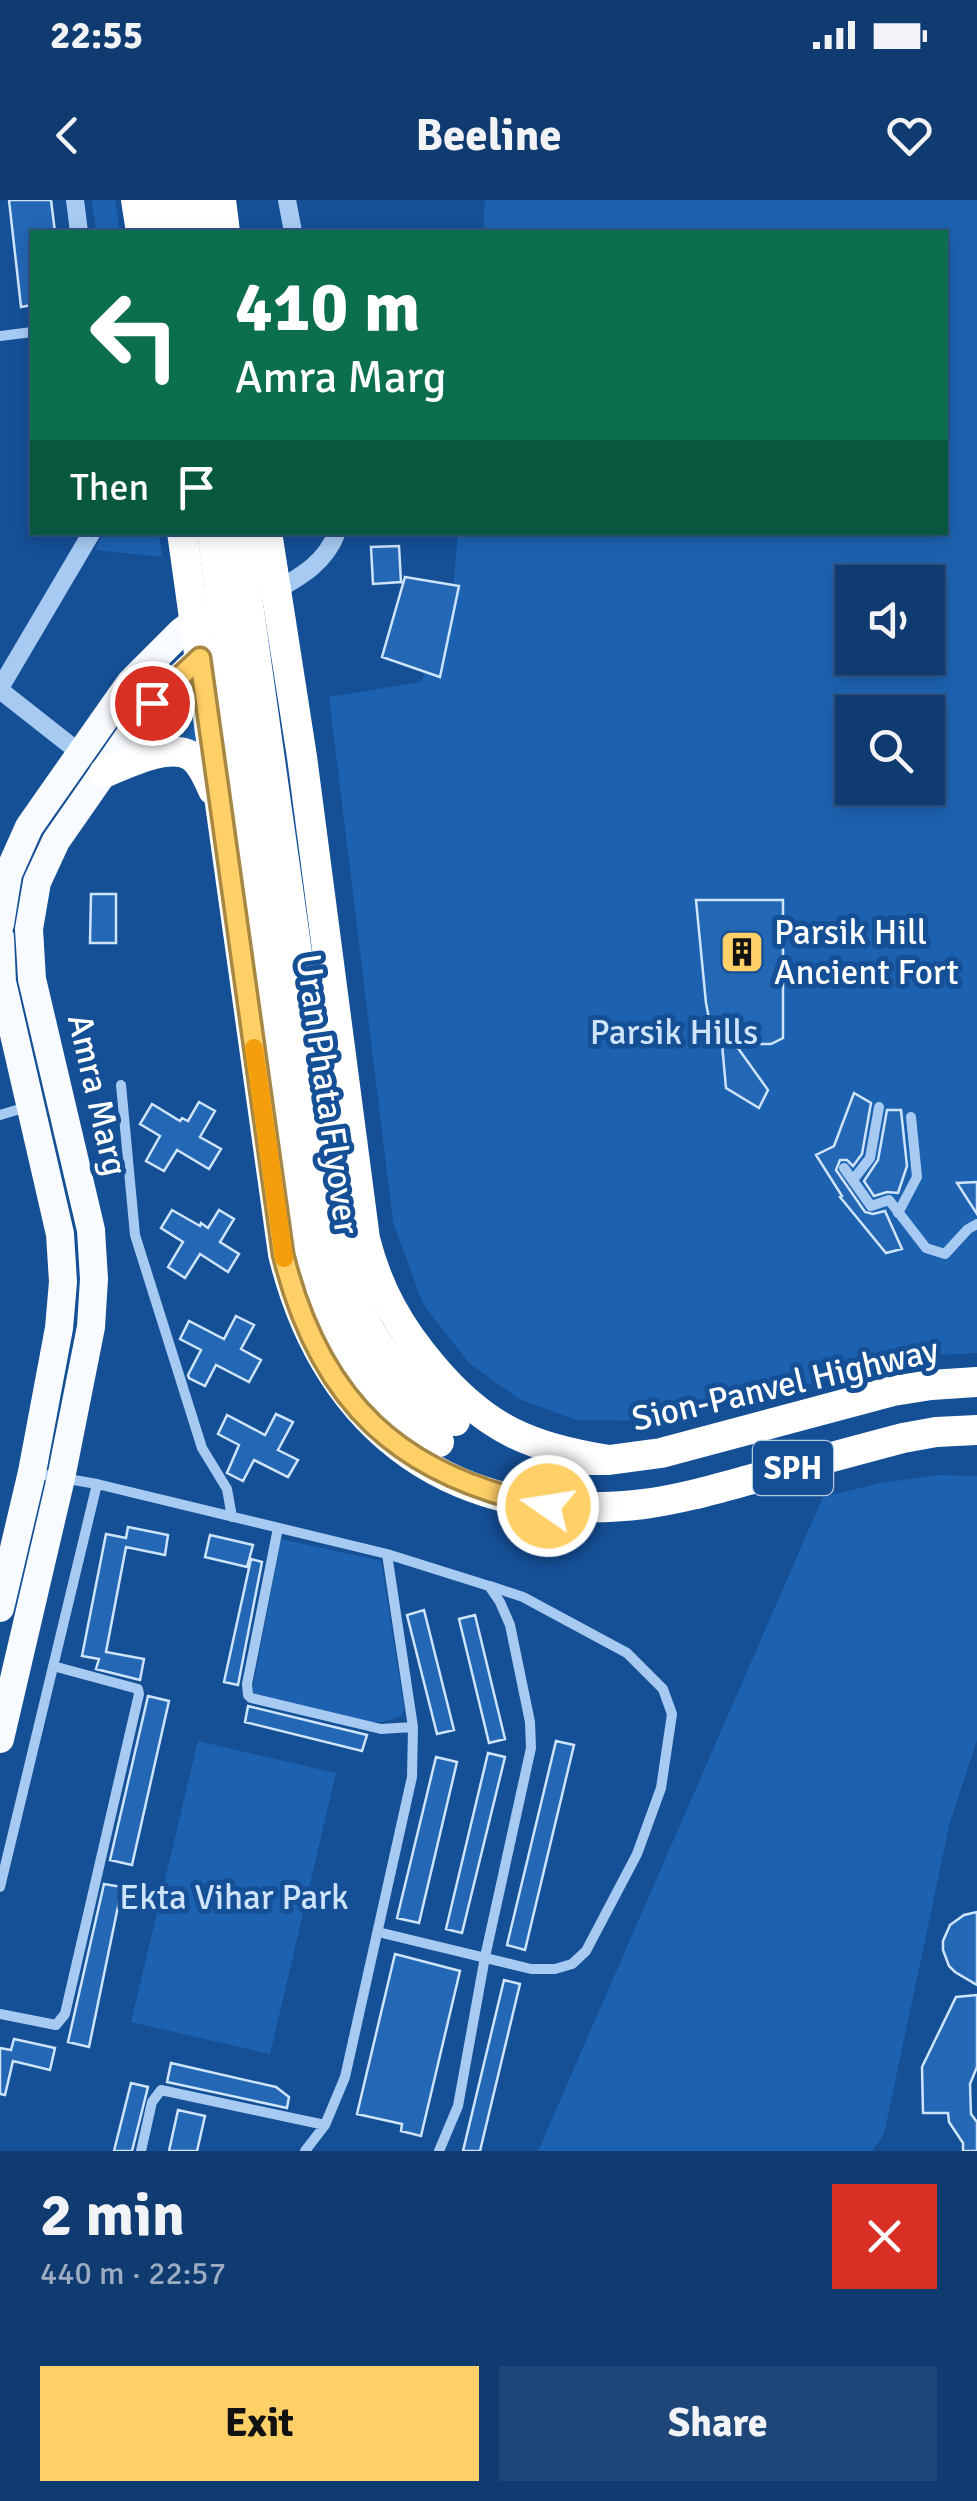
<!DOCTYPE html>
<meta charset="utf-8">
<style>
:root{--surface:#103b70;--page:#1e4678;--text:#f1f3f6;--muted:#9cadc3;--line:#305583;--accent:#ffd067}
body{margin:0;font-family:Signika,sans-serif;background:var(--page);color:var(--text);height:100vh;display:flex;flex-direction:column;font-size:38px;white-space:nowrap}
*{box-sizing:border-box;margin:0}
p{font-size:32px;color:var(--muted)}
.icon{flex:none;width:55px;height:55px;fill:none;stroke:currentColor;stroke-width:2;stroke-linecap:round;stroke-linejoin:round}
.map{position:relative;height:1951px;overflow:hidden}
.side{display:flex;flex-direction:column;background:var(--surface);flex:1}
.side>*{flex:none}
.hud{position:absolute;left:30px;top:30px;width:918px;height:305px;border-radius:0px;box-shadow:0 5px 15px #0003,0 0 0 2px var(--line);background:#0b6e4f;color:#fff;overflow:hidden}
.controls{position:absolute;left:835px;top:365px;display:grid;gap:20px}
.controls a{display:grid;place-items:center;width:110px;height:110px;border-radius:0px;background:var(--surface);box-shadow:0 5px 15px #0003,0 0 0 2px var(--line);font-size:50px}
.pin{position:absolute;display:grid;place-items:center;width:85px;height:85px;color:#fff;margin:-42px;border:5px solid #fff;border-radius:50%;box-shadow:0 2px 10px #0007}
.me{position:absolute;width:110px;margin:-55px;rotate:283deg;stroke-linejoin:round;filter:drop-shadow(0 0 8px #0008)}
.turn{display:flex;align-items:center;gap:35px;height:210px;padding:0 40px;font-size:45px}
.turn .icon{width:130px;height:130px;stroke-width:2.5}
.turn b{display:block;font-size:70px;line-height:85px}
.then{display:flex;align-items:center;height:95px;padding:0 40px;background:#0003;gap:20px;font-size:38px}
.round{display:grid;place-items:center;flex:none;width:105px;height:105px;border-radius:0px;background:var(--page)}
.head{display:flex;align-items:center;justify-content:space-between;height:170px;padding:0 40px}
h1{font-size:60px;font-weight:800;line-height:75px}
.cta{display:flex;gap:20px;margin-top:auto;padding:20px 40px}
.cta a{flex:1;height:115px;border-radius:0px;background:var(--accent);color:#111;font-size:40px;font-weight:800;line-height:115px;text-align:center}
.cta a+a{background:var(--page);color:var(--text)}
.status{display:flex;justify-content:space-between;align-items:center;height:70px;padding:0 50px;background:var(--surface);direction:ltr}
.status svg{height:28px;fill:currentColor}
header{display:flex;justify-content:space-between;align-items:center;height:130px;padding:0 40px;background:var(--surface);font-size:45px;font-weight:800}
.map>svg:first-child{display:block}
.green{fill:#1d62b0;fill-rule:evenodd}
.building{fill:#2367b5;stroke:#cde4fc;stroke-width:2.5}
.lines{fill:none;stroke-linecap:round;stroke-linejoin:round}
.minor{stroke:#a6caf2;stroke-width:10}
.tertiary{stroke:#a6caf2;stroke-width:18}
.trunk{stroke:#f8fbff;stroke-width:28}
.motorway{stroke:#fff;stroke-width:30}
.motorway-bridge{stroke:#fff;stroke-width:30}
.route-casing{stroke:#a68743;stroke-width:25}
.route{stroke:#ffd067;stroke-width:18}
.slow{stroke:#f59e0b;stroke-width:18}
.labels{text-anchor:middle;stroke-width:10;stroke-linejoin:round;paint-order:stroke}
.shield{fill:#154f96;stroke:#b9cae0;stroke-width:2.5}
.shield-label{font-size:32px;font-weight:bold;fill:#fff}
.poi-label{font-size:35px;fill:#fff;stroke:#154f96;text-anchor:start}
.park-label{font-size:35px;fill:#cde4fc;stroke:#154f96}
.street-label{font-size:35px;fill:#fff;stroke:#154f96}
</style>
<div class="status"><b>22:55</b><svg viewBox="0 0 49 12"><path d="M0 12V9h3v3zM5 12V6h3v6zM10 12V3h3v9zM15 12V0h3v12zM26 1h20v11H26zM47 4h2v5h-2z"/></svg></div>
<header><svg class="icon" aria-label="back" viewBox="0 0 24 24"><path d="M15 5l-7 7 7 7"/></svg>Beeline<svg class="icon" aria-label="heart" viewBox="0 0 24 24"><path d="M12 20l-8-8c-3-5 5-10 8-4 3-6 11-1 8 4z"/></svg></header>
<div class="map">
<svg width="977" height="1951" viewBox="0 0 977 1951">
<rect width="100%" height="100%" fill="#154f96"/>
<!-- green -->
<path class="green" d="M 92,0 L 115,0 L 120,32 L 96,32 Z
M 485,0 L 977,0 L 977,1153 L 937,1155 L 857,1173 L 669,1221 L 576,1220 L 519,1199 L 469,1163 L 423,1104 L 393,1022 L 329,497 L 421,482 L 451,414 L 458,333 L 945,332 L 945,32 L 483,32 ZM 852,382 L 928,382 L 928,458 L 852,458 ZM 852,512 L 928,512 L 928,588 L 852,588 Z
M 103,333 L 159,333 L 162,357 L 95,350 Z
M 191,491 L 199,543 L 176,536 L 149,536 L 165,514 Z
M 939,1275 L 977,1276 L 977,1540 L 950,1622 L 884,1934 L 872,1951 L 538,1951 L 823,1297 L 881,1283 Z
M 281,1339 L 381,1361 L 404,1508 L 402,1516 L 382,1522 L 369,1522 L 252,1493 Z
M 198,1541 L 336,1573 L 270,1854 L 131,1822 Z"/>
<!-- building -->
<path class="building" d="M 9,0 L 51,0 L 55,32 L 32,32 L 32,105 L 21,107 Z
M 399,346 L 401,382 L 373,384 L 371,347 Z
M 405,377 L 459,386 L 440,477 L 382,457 Z
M 91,694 L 116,694 L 116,743 L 90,743 Z
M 696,700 L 783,700 L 783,838 L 771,844 L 735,844 L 768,890 L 759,908 L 726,888 L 722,844 L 714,844 L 706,803 Z
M 854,893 L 871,903 L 862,954 L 853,966 L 847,960 L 840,960 L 836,970 L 865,1012 L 873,1014 L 885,1011 L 902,1049 L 886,1053 L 840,997 L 842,996 L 816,955 L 834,946 Z
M 199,902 L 215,911 L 200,937 L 221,949 L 209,969 L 177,950 L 164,971 L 146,961 L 160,936 L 140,924 L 152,904 L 180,921 L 182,918 L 188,921 Z
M 887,910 L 901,910 L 907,966 L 898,993 L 887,992 L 874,996 L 864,981 L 878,960 Z
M 977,982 L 977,1014 L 957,983 Z
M 172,1010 L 200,1026 L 201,1023 L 208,1028 L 219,1010 L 234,1019 L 220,1042 L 239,1054 L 228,1072 L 200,1054 L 185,1078 L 168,1067 L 183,1042 L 161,1028 Z
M 236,1116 L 254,1125 L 241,1149 L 261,1160 L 249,1182 L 216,1165 L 205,1186 L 189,1178 L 188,1175 L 201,1150 L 180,1139 L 189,1121 L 224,1139 Z
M 276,1214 L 293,1222 L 278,1250 L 298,1260 L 288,1277 L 254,1260 L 243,1281 L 227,1273 L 239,1245 L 218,1234 L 227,1215 L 265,1235 Z
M 128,1327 L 168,1335 L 165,1355 L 126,1347 L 106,1452 L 144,1459 L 140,1480 L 96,1469 L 99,1459 L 82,1456 L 106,1334 L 126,1338 Z
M 210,1335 L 253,1345 L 247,1367 L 205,1357 Z
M 251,1359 L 262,1362 L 238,1485 L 224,1482 Z
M 424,1410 L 454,1530 L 437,1534 L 407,1415 Z
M 475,1415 L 505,1539 L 489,1543 L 459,1419 Z
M 148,1496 L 169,1501 L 132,1665 L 110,1660 Z
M 248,1506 L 367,1535 L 362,1551 L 245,1522 Z
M 556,1541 L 574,1545 L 525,1750 L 507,1745 Z
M 488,1553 L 505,1557 L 462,1733 L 446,1729 Z
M 436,1557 L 457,1562 L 419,1723 L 397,1718 Z
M 104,1684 L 122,1687 L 89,1847 L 68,1842 Z
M 977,1712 L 977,1785 L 955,1772 L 949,1766 L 943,1750 L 943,1741 L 950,1725 L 964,1715 Z
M 395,1754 L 460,1771 L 421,1936 L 401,1931 L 402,1924 L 357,1914 Z
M 504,1780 L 520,1784 L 480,1951 L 463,1951 Z
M 977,1795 L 977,1867 L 970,1884 L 971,1914 L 977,1922 L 977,1951 L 963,1951 L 963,1943 L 949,1922 L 948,1913 L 923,1913 L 922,1867 L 956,1797 Z
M 14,1839 L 55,1848 L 50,1870 L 13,1861 L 5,1895 L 0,1894 L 0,1848 L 11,1850 Z
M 171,1863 L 276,1887 L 289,1897 L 287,1908 L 167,1882 Z
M 131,1883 L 148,1887 L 132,1951 L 114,1951 Z
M 178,1910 L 205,1916 L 197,1951 L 169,1951 Z"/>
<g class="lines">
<!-- minor -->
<path class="minor" d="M 0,136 L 32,132
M 121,885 L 135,1035 L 202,1248 L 227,1289 L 232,1317
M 0,915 L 30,906
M 844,968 L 871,1006 L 889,1000 L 926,1048 L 945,1054 L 968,1029 L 977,1024
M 853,980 L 870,958 L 879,907
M 898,1013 L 917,977 L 911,917
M 33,1273 L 97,1284 L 387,1354 L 489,1386 L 500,1402 L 510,1425 L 530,1522 L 531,1548 L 485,1757 L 458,1906 L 439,1951
M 278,1328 L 247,1484 L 248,1495 L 251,1498 L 381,1529 L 413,1527
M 0,1687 L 97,1284
M 378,1732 L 531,1769 L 555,1769 L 572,1764 L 586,1751 L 637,1654 L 661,1588 L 672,1514 L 663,1489 L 627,1453 L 523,1397 L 490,1386
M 0,1814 L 56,1825 L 65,1814 L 139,1494 L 138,1489 L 53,1466
M 141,1951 L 152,1902 L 161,1890 L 325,1925
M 305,1951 L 325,1925 L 345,1877 L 412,1577 L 413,1527 L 387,1354"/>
<!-- tertiary -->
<path class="tertiary" d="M 75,0 L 79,32
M 287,0 L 293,32
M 275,391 C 302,376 326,362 337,332
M 0,488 L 92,332
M 0,490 L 80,553"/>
<!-- trunk -->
<path class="trunk" d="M 0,724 L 8,674 L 29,627 L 45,604 L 130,483 L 181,432 L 195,421 L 210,415
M 0,737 L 2,782 L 60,1034 L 63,1082 L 59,1128 L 32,1272 L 0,1408
M 0,1539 L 61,1278 L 91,1127 L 94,1079 L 91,1030 L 32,779 L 29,729 L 37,682 L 56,641 L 152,503 L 200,458 L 215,452"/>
<!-- motorway -->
<path class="motorway" d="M 136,0 L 141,32
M 165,0 L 170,32
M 192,0 L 197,32
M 221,0 L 225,32
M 182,332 L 283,1054 C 327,1235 459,1326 644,1304 C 682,1299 719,1288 756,1278 C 805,1264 854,1251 903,1238 L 936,1232 L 977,1230
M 267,332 L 302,557 L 365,1039 C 378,1090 400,1129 434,1168 C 486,1229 531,1248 609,1260
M 104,573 C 126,564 169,542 191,556 C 202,563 208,579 213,590
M 589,1260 L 609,1260 L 661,1253 L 893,1191 L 931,1185 L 977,1182"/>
<!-- motorway-bridge -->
<path class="motorway-bridge" d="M 212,332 L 311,1049 C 331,1134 369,1190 439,1242
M 238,332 L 334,1017 C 348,1110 379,1165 455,1221"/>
</g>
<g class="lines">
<defs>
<path id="route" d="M 152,503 L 200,458 L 283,1054 C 319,1201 399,1277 548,1306"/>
</defs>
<!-- route casing -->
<use href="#route" class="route-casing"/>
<!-- route -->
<use href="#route" class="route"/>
<!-- slow -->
<path class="slow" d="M 254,848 L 284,1058"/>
</g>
<!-- icons -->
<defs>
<symbol id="building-square" viewBox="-11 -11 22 22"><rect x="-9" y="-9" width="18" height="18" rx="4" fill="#ffd067" stroke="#154f96"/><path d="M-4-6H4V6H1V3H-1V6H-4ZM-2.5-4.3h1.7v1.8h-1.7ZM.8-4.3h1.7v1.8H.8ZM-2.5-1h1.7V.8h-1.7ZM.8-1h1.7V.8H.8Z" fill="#111"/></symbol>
</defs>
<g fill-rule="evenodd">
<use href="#building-square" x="717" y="727" width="50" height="50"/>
</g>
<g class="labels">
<!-- shield labels -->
<rect class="shield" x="753" y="1241" width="80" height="54" rx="8"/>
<g class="shield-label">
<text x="793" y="1279">SPH</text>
</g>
<!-- poi labels -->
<g class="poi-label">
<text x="774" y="744">Parsik Hill<tspan x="774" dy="40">Ancient Fort</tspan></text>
</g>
<!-- park labels -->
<g class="park-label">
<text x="674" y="844">Parsik Hills</text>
<text x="234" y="1709">Ekta Vihar Park</text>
</g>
<!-- street labels -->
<g class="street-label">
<text transform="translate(328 894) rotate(82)" y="12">Uran Phata Flyover</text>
<text transform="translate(98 895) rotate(77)" y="12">Amra Marg</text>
<text transform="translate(785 1184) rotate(-13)" y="12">Sion-Panvel Highway</text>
</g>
</g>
</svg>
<div class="controls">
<a><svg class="icon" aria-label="sound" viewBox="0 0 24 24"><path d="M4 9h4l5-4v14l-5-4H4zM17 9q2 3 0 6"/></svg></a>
<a><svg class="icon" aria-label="search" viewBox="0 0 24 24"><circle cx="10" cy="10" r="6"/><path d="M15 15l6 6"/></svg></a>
</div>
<div class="pin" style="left:152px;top:503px;background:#d93025"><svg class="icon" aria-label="arrive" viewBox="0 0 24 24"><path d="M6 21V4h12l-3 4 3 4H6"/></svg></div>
<svg class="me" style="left:548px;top:1306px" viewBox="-20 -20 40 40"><circle r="17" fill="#ffd067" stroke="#fff" stroke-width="3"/><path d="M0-11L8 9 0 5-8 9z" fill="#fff"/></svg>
<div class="hud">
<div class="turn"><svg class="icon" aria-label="left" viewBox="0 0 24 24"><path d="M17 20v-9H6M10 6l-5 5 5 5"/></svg><div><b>410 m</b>Amra Marg</div></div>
<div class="then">Then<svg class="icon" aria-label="arrive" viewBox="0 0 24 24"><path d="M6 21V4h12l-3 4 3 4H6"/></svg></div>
</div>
</div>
<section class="side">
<div class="head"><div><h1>2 min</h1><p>440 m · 22:57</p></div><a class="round" style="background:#d93025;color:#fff"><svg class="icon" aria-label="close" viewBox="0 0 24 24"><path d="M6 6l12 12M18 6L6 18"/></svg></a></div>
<div class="cta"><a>Exit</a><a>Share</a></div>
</section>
